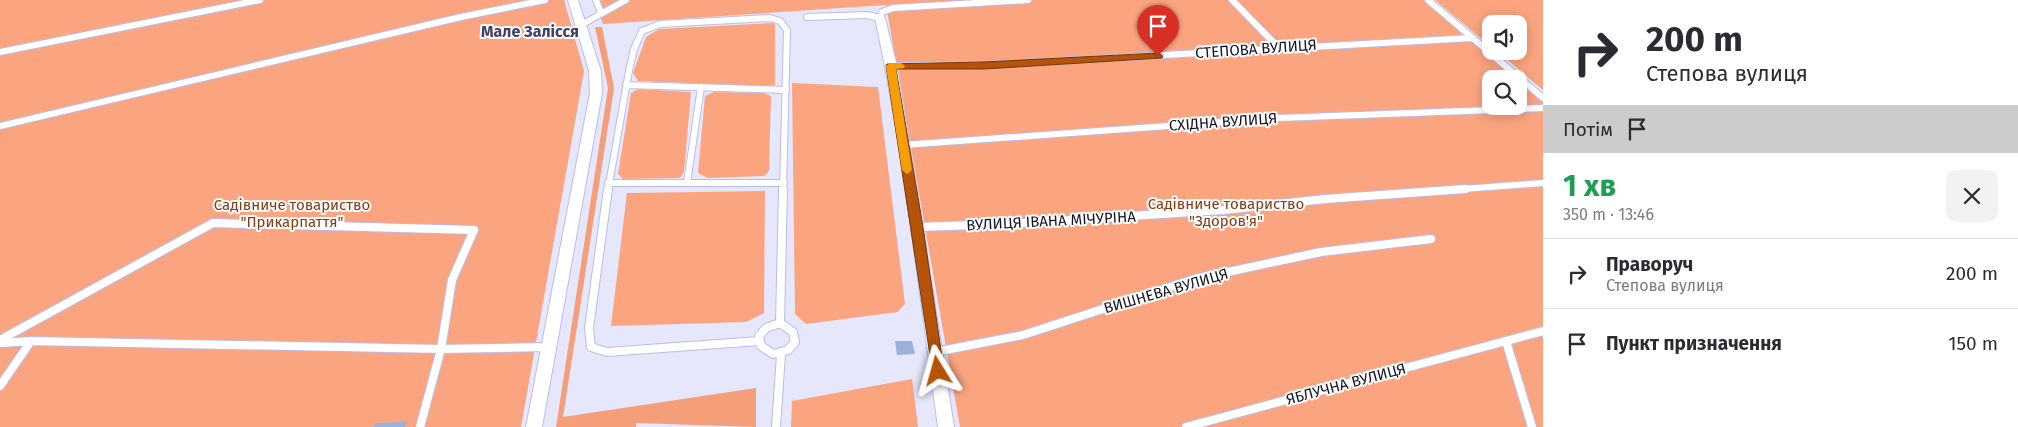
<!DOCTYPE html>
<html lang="uk">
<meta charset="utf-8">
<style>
:root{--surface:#fff;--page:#f2f2f3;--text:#2b2b33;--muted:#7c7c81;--line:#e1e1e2}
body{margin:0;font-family:"Fira Sans",sans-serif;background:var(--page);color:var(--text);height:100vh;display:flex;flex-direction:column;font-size:19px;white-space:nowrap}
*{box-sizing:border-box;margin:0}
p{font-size:16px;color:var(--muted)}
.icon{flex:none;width:28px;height:28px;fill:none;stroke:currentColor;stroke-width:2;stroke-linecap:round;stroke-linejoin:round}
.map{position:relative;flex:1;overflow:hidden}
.drawer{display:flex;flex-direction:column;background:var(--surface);width:475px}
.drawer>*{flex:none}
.top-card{background:#fff;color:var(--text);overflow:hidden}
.buttons{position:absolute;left:1482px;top:15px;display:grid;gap:10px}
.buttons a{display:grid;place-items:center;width:45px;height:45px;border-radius:10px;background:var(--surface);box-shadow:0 2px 12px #0003;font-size:25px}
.pin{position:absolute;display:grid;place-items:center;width:42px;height:42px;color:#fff;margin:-51px -21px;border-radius:50% 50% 50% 0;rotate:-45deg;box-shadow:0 0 5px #0007}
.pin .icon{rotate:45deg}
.me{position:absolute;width:55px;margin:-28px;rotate:352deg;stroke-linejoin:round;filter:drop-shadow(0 0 4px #0008)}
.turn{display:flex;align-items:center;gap:18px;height:105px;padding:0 20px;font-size:22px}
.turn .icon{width:65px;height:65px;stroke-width:2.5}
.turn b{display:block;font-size:35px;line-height:42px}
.then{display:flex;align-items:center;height:48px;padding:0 20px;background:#0003;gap:10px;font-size:19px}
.round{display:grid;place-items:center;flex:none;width:52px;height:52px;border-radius:10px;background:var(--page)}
.head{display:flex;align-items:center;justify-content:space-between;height:85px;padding:0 20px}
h1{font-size:30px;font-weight:700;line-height:38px;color:#1e9e55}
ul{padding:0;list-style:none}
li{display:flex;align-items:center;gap:15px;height:70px;padding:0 20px;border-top:1px solid var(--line)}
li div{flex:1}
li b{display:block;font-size:19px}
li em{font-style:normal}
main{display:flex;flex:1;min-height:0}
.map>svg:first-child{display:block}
.green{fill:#fba480}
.forest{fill:#f59e7a}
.building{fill:#9ab1dc}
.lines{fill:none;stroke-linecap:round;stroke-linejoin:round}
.service-far1-casing{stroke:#babced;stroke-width:8}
.service-casing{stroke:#babced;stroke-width:10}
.minor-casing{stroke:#babced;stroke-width:2}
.service-far1{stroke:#fff;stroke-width:6}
.service{stroke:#fff;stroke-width:8}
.minor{fill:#fff;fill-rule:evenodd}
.route{fill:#b45309;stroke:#753606}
.slow{fill:#f59e0b}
.labels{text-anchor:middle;stroke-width:4;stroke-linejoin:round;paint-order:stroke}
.street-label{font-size:15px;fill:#131324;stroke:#fff}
.park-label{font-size:15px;fill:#863913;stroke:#fff}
.neighbourhood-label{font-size:16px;font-weight:bold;fill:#404068;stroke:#fff}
</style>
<main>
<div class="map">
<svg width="1543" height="427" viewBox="0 0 1543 427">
<rect width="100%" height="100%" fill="#e6e7fb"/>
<!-- green -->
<path class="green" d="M 0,0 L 564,0 L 584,71 L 521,427 L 0,427 Z
M 594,0 L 1424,0 L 1516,79 L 1491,79 L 1491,106 L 1519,106 L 1519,81 L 1543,101 L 1543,427 L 960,427 L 886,5 L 603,24 Z
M 1435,0 L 1543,0 L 1543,90 L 1497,51 L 1519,51 L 1519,24 L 1491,24 L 1491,47 Z
M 773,23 L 775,24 L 775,85 L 766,86 L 638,81 L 633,73 L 646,37 L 659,29 Z
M 792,83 L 878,87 L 905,304 L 897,312 L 806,324 L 795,314 Z
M 638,89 L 691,92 L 684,172 L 680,178 L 623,179 L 618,174 L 631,93 Z
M 714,92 L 763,93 L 771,96 L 769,171 L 764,176 L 708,178 L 698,173 L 705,96 Z
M 765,191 L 764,313 L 746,322 L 611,326 L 627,193 Z
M 912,379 L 918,427 L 791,427 L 792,401 Z"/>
<!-- forest -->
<path class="forest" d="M 595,27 L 602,27 L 614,88 L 563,417 L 756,388 L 756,427 L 636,423 L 636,427 L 556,427 L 608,88 Z"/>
<!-- building -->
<path class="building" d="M 895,341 L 912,341 L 915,354 L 897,355 Z
M 407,422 L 405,427 L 374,427 L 375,423 Z"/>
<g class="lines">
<defs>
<path id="service-far1" d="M 596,0 L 601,13
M 1232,0 L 1278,47
M 1428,0 L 1543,98
M 807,17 L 868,15 L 880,18 L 882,12 L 893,8 L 1028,0
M 581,25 L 626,0
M 0,52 L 260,0
M 891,66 L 984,65 L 1472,38
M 626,85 L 786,90
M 0,126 L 461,17 L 545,0
M 903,145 L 1279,118 L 1543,108
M 608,183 L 784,183
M 687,183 L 701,87
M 608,190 L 629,71 L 634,49 L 642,31 L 660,24 L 770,18 L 780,21 L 787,30 L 783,190
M 1448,190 L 1543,183"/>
<path id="service" d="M 608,189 L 589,328 L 591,347 L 607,352 L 759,341
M 917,227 L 1008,224 L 1223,210 L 1325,199 L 1465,189
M 780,323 L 793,332 L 795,342 L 788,350 L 773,354 L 761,346 L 759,336 L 766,328 Z
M 780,323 L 783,189
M 0,340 L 213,223 L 474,230 L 452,280 L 441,349 L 420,427
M 1506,341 L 1532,427
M 0,343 L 31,341 L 441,349 L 549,347
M 935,352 L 1023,335 L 1195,279 L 1321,252 L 1431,239
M 0,386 L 31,341
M 776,427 L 781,354
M 1186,427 L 1543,331"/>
<path id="minor" d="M 568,0 L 578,0 L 601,71 L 602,93 L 542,427 L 526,427 L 590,93 L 589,71 Z
M 880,15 L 885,18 L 897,66 L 954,427 L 938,427 C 919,291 904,152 875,18 Z"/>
</defs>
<!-- service-far1 casing -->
<use href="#service-far1" class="service-far1-casing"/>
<!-- service casing -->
<use href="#service" class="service-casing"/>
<!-- minor casing -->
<use href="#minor" class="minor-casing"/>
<!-- service-far1 -->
<use href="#service-far1" class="service-far1"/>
<!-- service -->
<use href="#service" class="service"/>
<!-- minor -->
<use href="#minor" class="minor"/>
</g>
<!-- route -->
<path class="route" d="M 1158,53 L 1163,56 L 1162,58 L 984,69 L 896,69 L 923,227 L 944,371 L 942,375 L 938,376 L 933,375 L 886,66 L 887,64 L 984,62 Z"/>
<!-- slow -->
<path class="slow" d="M 901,63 L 905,66 L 904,68 L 896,69 L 912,170 L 907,174 L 902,170 L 886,66 L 890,63 Z"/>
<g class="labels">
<!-- street labels -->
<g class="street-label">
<text transform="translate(1256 49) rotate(-4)" y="5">СТЕПОВА ВУЛИЦЯ</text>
<text transform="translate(1223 122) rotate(-4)" y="5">СХІДНА ВУЛИЦЯ</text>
<text transform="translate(1051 221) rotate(-3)" y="5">ВУЛИЦЯ ІВАНА МІЧУРІНА</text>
<text transform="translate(1166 291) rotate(-16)" y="5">ВИШНЕВА ВУЛИЦЯ</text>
<text transform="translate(1346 384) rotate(-15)" y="5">ЯБЛУЧНА ВУЛИЦЯ</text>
</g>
<!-- park labels -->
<g class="park-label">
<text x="1226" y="209">Садівниче товариство<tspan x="1226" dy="17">"Здоров'я"</tspan></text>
<text x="292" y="210">Садівниче товариство<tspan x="292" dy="17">"Прикарпаття"</tspan></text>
</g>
<!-- neighbourhood labels -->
<g class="neighbourhood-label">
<text x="530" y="37">Мале Залісся</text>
</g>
</g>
</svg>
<div class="buttons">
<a><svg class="icon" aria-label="sound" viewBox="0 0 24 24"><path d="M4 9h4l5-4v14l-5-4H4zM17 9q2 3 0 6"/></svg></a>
<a><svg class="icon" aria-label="search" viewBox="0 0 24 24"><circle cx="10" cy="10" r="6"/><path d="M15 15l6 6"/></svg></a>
</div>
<div class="pin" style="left:1158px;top:56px;background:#d93025"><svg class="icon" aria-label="arrive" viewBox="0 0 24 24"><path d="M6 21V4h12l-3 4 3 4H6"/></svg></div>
<svg class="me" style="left:938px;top:371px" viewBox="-20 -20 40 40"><path d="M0-17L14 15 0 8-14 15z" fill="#b45309" stroke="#fff" stroke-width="4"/></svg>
</div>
<section class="drawer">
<div class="top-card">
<div class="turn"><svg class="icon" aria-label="right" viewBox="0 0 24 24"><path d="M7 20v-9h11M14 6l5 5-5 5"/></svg><div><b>200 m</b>Степова вулиця</div></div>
<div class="then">Потім<svg class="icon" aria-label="arrive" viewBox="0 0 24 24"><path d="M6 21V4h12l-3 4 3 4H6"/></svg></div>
</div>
<div class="head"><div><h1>1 хв</h1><p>350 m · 13:46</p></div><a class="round"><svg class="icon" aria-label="close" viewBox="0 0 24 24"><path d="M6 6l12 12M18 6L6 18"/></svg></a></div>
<ul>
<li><svg class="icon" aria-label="right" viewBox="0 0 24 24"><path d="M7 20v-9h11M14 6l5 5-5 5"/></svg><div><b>Праворуч</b><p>Степова вулиця</p></div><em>200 m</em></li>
<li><svg class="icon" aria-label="arrive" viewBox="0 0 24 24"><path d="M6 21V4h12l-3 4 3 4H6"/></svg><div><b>Пункт призначення</b></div><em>150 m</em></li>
</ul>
</section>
</main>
